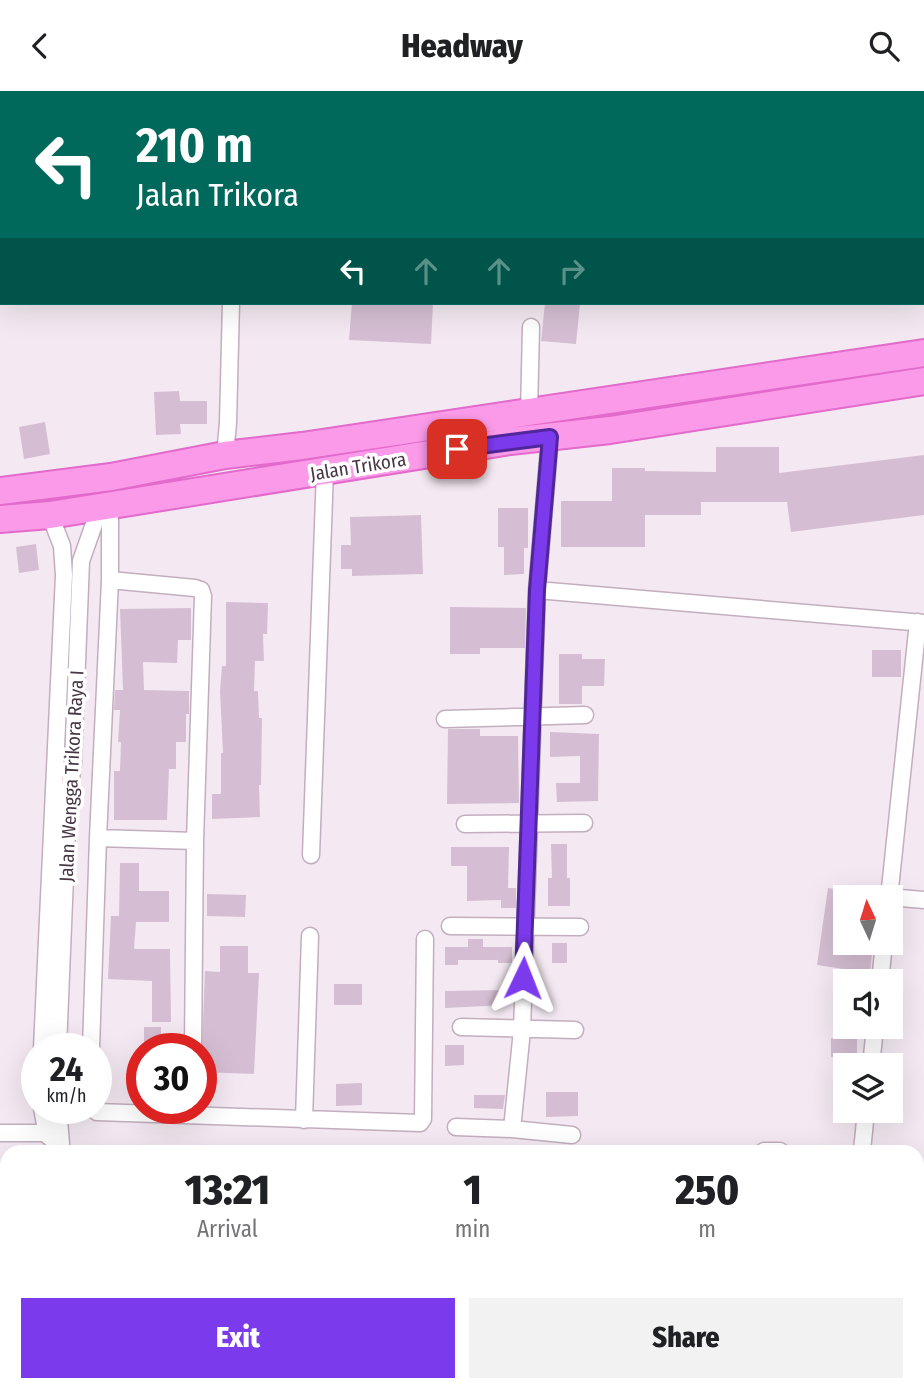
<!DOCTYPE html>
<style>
:root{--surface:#fff;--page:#f2f2f2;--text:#202124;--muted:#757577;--accent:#7c3aed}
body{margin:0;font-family:"Fira Sans Condensed",sans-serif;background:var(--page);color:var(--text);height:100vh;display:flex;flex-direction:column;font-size:26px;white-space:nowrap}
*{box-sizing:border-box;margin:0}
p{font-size:23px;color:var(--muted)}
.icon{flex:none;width:38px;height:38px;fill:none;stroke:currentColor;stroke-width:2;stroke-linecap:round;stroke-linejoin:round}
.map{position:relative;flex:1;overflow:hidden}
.panel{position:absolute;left:0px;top:1054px;width:924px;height:247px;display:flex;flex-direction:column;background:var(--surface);border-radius:21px 21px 0 0;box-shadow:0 7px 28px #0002}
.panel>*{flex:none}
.guide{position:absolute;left:0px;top:0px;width:924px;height:214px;box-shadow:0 7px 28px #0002;background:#00695c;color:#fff;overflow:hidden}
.needle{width:46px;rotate:356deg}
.buttons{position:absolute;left:833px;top:794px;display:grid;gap:14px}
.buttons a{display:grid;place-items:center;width:70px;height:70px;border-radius:0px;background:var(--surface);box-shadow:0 7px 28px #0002;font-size:35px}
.speed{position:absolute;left:21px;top:942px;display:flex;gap:14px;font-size:35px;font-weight:700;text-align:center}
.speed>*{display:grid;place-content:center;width:91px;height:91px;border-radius:50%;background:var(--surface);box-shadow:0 7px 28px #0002;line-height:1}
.speed small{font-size:18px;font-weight:400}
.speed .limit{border:10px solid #d22;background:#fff;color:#111}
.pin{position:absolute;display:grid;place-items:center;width:60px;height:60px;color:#fff;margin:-30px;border-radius:14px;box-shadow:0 4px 10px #0006}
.me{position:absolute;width:77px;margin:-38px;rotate:2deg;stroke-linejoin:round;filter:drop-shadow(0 0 5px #0008)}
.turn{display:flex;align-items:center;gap:24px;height:147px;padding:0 21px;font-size:32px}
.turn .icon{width:91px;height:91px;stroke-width:2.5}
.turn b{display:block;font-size:49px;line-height:60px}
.lanes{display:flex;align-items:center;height:66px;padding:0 21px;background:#0003;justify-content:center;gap:35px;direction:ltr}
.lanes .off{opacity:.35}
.eta{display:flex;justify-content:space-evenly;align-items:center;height:119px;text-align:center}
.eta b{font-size:42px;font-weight:800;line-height:49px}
.button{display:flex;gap:14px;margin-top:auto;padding:14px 21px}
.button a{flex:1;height:80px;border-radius:0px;background:var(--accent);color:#fff;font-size:28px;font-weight:800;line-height:80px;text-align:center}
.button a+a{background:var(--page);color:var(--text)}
header{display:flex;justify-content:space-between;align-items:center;height:91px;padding:0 21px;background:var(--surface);font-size:32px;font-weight:800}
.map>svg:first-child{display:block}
.building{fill:#d5bed3}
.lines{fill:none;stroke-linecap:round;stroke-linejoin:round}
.minor-casing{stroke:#c2aebf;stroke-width:19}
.primary-casing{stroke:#e16acb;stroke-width:30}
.minor{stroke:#fff;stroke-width:16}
.primary{stroke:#fb9ae8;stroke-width:26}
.route-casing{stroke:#51269a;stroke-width:18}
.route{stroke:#7c3aed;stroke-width:12}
.labels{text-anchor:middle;stroke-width:7;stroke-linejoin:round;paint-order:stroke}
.street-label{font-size:19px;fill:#473746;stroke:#fff}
</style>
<header><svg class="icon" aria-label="back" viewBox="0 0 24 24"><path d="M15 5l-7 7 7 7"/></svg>Headway<svg class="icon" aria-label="search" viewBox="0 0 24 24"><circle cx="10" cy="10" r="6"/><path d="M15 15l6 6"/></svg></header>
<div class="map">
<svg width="924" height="1299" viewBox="0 0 924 1299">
<rect width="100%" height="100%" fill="#f4e9f2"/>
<!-- building -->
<path class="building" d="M 352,212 L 433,212 L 431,253 L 349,249 Z
M 545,212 L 580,212 L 576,253 L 541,250 Z
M 179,300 L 180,310 L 207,310 L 207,333 L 180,333 L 181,343 L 156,344 L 154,301 Z
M 45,331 L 50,363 L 24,368 L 19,336 Z
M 716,356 L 779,356 L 779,382 L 924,364 L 924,424 L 791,441 L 787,411 L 701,411 L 701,424 L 645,424 L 645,456 L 561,456 L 561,410 L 612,410 L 612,377 L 645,377 L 645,380 L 716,381 Z
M 498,417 L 528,417 L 528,457 L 524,457 L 524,483 L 504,484 L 504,456 L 498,456 Z
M 421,424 L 423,483 L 352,485 L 352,478 L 341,478 L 341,454 L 351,454 L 350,426 Z
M 36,453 L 39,479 L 19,482 L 16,456 Z
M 226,511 L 268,512 L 267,543 L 263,543 L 264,570 L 255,570 L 254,600 L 258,600 L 259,627 L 262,627 L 261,694 L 259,694 L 260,726 L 212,728 L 212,703 L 221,703 L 221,662 L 223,662 L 220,600 L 222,575 L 226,575 Z
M 450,516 L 526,517 L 525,557 L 480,557 L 480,563 L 450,563 Z
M 191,517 L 191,549 L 178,549 L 177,572 L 143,571 L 144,599 L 189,600 L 189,623 L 186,623 L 186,651 L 176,651 L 176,678 L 169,678 L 167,729 L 114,729 L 114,680 L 120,680 L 121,651 L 118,651 L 120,619 L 114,619 L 115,599 L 123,599 L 120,518 Z
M 872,559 L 901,559 L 901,586 L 872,586 Z
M 559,563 L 582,563 L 582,568 L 605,568 L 604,595 L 582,595 L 582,613 L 559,613 Z
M 448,638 L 480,638 L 480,645 L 518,645 L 519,712 L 447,713 Z
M 550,641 L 599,643 L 598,710 L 557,711 L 556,692 L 580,692 L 580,665 L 550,666 Z
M 551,753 L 567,753 L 567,787 L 570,787 L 570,815 L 548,815 L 548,787 L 552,787 Z
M 451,756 L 509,756 L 508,797 L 516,797 L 516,817 L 501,817 L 501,809 L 467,810 L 467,775 L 451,775 Z
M 120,772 L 139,772 L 139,800 L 169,800 L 169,831 L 136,831 L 134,858 L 170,858 L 171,931 L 152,931 L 152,890 L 108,888 L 111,825 L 119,825 Z
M 828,797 L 845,800 L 845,852 L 873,852 L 870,882 L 817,874 Z
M 207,803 L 246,804 L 245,826 L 207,825 Z
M 468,848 L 483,848 L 483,856 L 512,856 L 512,872 L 498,872 L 498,869 L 458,869 L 458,874 L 445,874 L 445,856 L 468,856 Z
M 552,852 L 567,852 L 567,872 L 552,872 Z
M 220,855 L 248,855 L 248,882 L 259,882 L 254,983 L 201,981 L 205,880 L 220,881 Z
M 334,893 L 362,893 L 362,914 L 334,914 Z
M 506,899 L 506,914 L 445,917 L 445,900 Z
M 144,936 L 161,936 L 161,957 L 144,957 Z
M 831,947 L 857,947 L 857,966 L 831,966 Z
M 445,954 L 464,954 L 464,974 L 445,975 Z
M 362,992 L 362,1014 L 336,1015 L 336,993 Z
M 546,1001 L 578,1001 L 578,1025 L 546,1026 Z
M 474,1004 L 505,1004 L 503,1018 L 474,1017 Z"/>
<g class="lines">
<defs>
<path id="minor" d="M 240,2 L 240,0
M 529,322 L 531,236
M 550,346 L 537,499 L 522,939 L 512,1038 L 572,1044
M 225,364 L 228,332 L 231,212
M 110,489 L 195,497 L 201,499 L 203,505 L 195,750 L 193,957
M 537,499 L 924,532
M 445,628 L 585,624
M 465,733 L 584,732
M 98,747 L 195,750
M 311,764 L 325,380
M 889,806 L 924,809
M 889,807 L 918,531
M 450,835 L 580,836
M 880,891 L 884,852
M 461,936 L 575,939
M 42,957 L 64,484 L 62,455 L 50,424
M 58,957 L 68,713 L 73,672 L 81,470 L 100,416
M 91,957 L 98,747 L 110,489 L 110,414
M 871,975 L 875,936
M 42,1017 L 47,1044 L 61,1056
M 58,1017 L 61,1053
M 91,1017 L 97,1021 L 420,1032 L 423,1028 L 425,848
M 304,1029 L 310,845
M 456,1036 L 512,1038
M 0,1042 L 60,1042
M 764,1060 L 780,1060
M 862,1060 L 866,1020
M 917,1095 L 924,1098
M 917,1183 L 924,1184
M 837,1297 L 849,1299
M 43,1299 L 44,1293
M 339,1299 L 339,1293
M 481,1299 L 481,1293
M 713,1299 L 714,1293"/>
<path id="primary" d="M 0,400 L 111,386 L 225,364 L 302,355 L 924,262
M 0,428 L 50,424 L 510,350 L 610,339 L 924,290"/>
</defs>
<!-- minor casing -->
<use href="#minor" class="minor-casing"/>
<!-- primary casing -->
<use href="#primary" class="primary-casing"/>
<!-- minor -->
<use href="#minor" class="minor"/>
<!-- primary -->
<use href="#primary" class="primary"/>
</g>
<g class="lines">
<defs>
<path id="route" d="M 457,358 L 550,346 L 537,499 L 523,887"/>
</defs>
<!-- route casing -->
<use href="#route" class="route-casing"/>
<!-- route -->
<use href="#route" class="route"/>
</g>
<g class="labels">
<!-- street labels -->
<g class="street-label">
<text transform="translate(358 375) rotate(-9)" y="7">Jalan Trikora</text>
<text transform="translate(71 685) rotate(-87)" y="7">Jalan Wengga Trikora Raya I</text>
</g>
</g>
</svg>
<div class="buttons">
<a><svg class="needle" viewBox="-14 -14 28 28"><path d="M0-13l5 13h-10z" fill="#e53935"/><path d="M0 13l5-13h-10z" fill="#757577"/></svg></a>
<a><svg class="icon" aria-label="sound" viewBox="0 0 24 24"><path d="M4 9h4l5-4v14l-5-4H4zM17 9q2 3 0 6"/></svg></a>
<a><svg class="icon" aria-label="layers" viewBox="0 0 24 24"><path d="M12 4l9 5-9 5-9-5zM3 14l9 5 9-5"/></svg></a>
</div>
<div class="speed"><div>24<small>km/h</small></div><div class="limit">30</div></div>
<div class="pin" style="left:457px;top:358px;background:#d93025"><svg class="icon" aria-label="arrive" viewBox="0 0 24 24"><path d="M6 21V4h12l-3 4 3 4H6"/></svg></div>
<svg class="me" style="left:523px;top:887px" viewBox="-20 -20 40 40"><path d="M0-17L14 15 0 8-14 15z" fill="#7c3aed" stroke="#fff" stroke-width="4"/></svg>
<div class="guide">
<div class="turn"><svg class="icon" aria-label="left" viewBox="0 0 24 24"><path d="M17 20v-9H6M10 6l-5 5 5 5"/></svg><div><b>210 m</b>Jalan Trikora</div></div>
<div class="lanes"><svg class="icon" aria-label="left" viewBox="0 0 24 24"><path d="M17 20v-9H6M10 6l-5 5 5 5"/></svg><svg class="icon off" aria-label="ahead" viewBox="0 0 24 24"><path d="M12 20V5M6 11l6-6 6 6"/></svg><svg class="icon off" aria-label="ahead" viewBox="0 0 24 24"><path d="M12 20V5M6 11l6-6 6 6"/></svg><svg class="icon off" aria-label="right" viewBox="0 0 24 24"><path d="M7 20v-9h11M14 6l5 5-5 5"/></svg></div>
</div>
<section class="panel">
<div class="eta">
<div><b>13:21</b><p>Arrival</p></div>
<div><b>1</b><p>min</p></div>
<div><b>250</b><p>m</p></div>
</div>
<div class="button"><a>Exit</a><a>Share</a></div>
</section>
</div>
